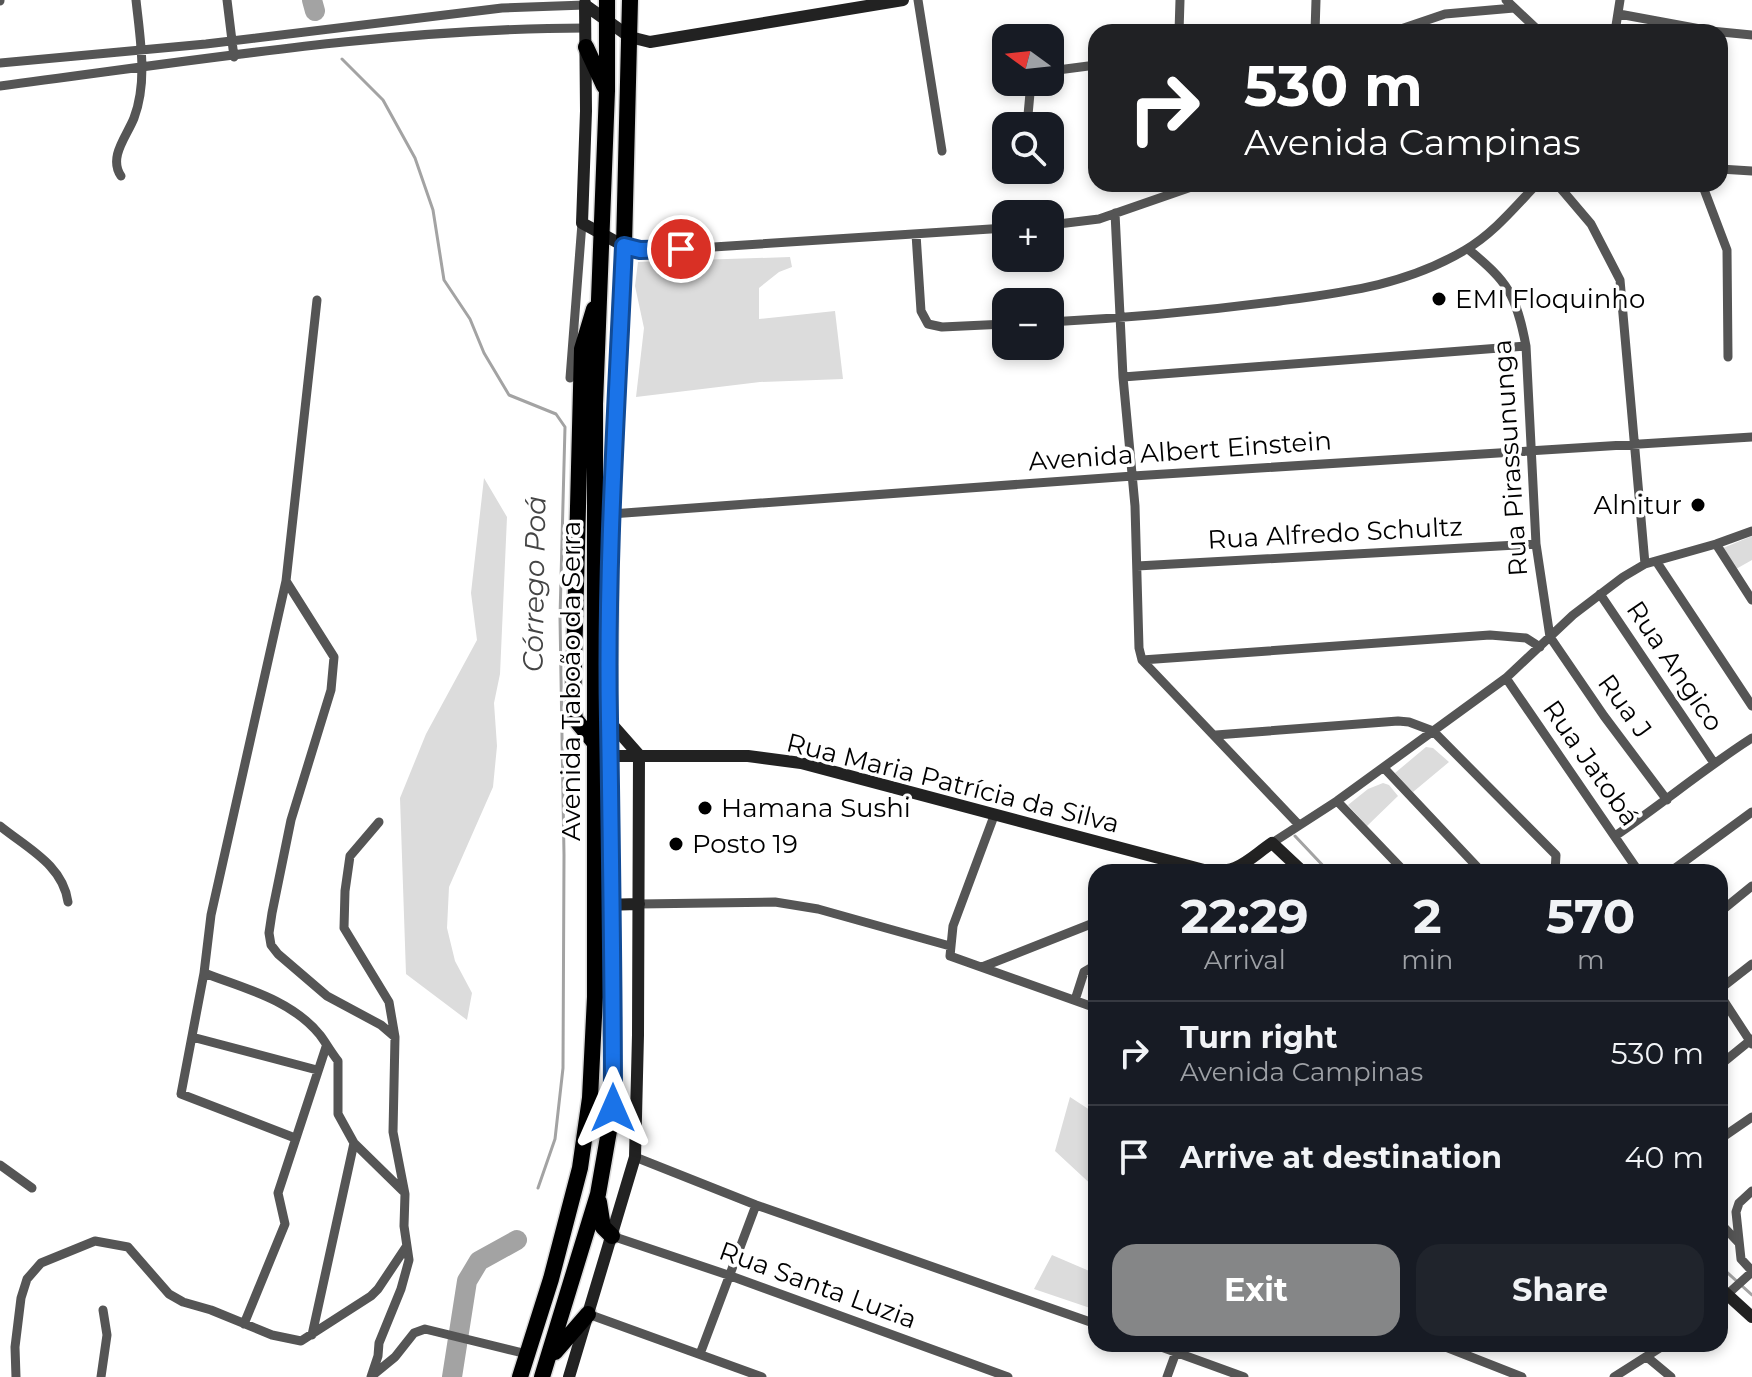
<!DOCTYPE html>
<meta charset="utf-8">
<style>
:root{--surface:#171b24;--page:#20242c;--text:#f1f3f6;--muted:#9ea1a6;--line:#363941;--accent:#858687}
body{margin:0;font-family:Montserrat,sans-serif;background:var(--page);color:var(--text);height:100vh;display:flex;flex-direction:column;font-size:30px;white-space:nowrap}
*{box-sizing:border-box;margin:0}
p{font-size:26px;color:var(--muted)}
.icon{flex:none;width:44px;height:44px;fill:none;stroke:currentColor;stroke-width:2;stroke-linecap:round;stroke-linejoin:round}
.map{position:relative;flex:1;overflow:hidden}
.side{position:absolute;left:1088px;top:864px;width:640px;height:488px;display:flex;flex-direction:column;background:var(--surface);border-radius:24px;box-shadow:0 4px 12px #0003}
.side>*{flex:none}
.guide{position:absolute;left:1088px;top:24px;width:640px;height:168px;border-radius:24px;box-shadow:0 4px 12px #0003;background:#202124;color:#fff;overflow:hidden}
.needle{width:52px;rotate:285deg}
.tools{position:absolute;left:992px;top:24px;display:grid;gap:16px}
.tools a{display:grid;place-items:center;width:72px;height:72px;border-radius:16px;background:var(--surface);box-shadow:0 4px 12px #0003;font-size:40px}
.pin{position:absolute;display:grid;place-items:center;width:68px;height:68px;color:#fff;margin:-34px;border:4px solid #fff;border-radius:50%;box-shadow:0 2px 8px #0007}
.me{position:absolute;width:88px;margin:-44px;rotate:0deg;stroke-linejoin:round;filter:drop-shadow(0 0 6px #0008)}
.turn{display:flex;align-items:center;gap:28px;height:168px;padding:0 24px;font-size:36px}
.turn .icon{width:104px;height:104px;stroke-width:2.5}
.turn b{display:block;font-size:56px;line-height:68px}
.eta{display:flex;justify-content:space-evenly;align-items:center;height:136px;text-align:center}
.eta b{font-size:48px;font-weight:700;line-height:56px}
.button{display:flex;gap:16px;margin-top:auto;padding:16px 24px}
.button a{flex:1;height:92px;border-radius:24px;background:var(--accent);color:#fff;font-size:32px;font-weight:700;line-height:92px;text-align:center}
.button a+a{background:var(--page);color:var(--text)}
ul{padding:0;list-style:none}
li{display:flex;align-items:center;gap:24px;height:104px;padding:0 24px;border-top:2px solid var(--line)}
li div{flex:1}
li b{display:block;font-size:30px}
li em{font-style:normal}
.map>svg:first-child{display:block}
.green{fill:#dcdcdc}
.lines{fill:none;stroke-linecap:round;stroke-linejoin:round}
.stream{stroke:#a3a3a3;stroke-width:3}
.river{stroke:#a3a3a3;stroke-width:20}
.highway-casing{stroke:#dbdbdb;stroke-width:19}
.street{stroke:#555;stroke-width:9}
.secondary{stroke:#222;stroke-width:12}
.highway{stroke:#000;stroke-width:16}
.route-casing{stroke:#114b97;stroke-width:20}
.route{stroke:#1a73e8;stroke-width:14}
.poi-dot{fill:#000;stroke:#fff;stroke-width:3}
.labels{text-anchor:middle;stroke-width:7;stroke-linejoin:round;paint-order:stroke}
.poi-label{font-size:26px;fill:#000;stroke:#fff;text-anchor:start}
.street-label{font-size:26px;fill:#000;stroke:#fff}
.water-label{font-size:28px;font-style:italic;fill:#444;stroke:#fff}
</style>
<div class="map">
<svg width="1752" height="1377" viewBox="0 0 1752 1377">
<rect width="100%" height="100%" fill="#fff"/>
<!-- green -->
<path class="green" d="M 790,257 L 792,267 L 779,272 L 759,288 L 759,319 L 835,311 L 843,379 L 760,382 L 636,397 L 644,328 L 635,286 L 638,262 Z
M 484,478 L 507,517 L 500,674 L 494,703 L 497,746 L 493,787 L 449,887 L 447,928 L 455,961 L 472,993 L 467,1020 L 406,974 L 400,798 L 426,734 L 477,640 L 471,593 Z
M 1752,536 L 1752,560 L 1736,569 L 1723,548 Z
M 1426,747 L 1433,748 L 1449,762 L 1413,792 L 1395,773 Z
M 1383,783 L 1389,785 L 1398,796 L 1367,826 L 1348,805 L 1368,789 Z
M 1070,1097 L 1096,1114 L 1096,1189 L 1055,1151 Z
M 1052,1255 L 1094,1273 L 1096,1268 L 1096,1310 L 1034,1289 Z"/>
<g class="lines">
<!-- stream -->
<path class="stream" d="M 342,59 L 383,100 L 415,158 L 433,210 L 444,280 L 470,319 L 484,353 L 509,395 L 556,414 L 565,427 L 560,617 L 564,855 L 563,1068 L 555,1139 L 538,1188
M 1295,836 L 1329,872
M 1720,1266 L 1752,1295"/>
<!-- river -->
<path class="river" d="M 312,0 L 315,11
M 452,1377 L 467,1281 L 479,1261 L 517,1240"/>
<defs>
<path id="highway" d="M 586,47 L 604,86
M 594,309 L 582,349 L 573,704 L 575,719 L 598,747
M 599,1202 L 603,1227 L 612,1236
M 555,1352 L 588,1314
M 520,1377 L 551,1279 L 580,1168 L 590,1098 L 595,997 L 595,404 L 607,91 L 607,0
M 542,1377 L 598,1194 L 613,1108 L 609,721 L 611,514 L 624,246 L 630,0"/>
</defs>
<!-- highway casing -->
<use href="#highway" class="highway-casing"/>
<!-- street -->
<path class="street" d="M 227,0 L 234,57
M 918,0 L 942,151
M 1506,0 L 1540,32
M 0,1 L 0,0
M 1619,14 L 1711,31 L 1752,35
M 1179,32 L 1180,0
M 1315,32 L 1316,0
M 1392,32 L 1445,14 L 1514,8
M 1615,32 L 1620,0
M 0,63 L 206,44 L 502,8 L 585,5
M 1050,71 L 1096,65
M 0,86 C 193,61 392,28 586,28
M 1027,126 L 1031,82
M 1720,169 L 1752,171
M 121,176 C 108,157 127,136 134,118 C 148,81 140,38 136,0
M 1557,184 L 1591,224 L 1620,280 L 1645,564
M 1702,184 L 1727,250 L 1728,357
M 1115,213 L 1123,377 L 1135,506 L 1139,648 L 1142,660 L 1299,825
M 1050,225 L 1099,219 L 1200,184
M 916,234 L 921,311 L 928,324 L 942,327 L 1006,324
M 624,246 L 651,251 L 1006,228
M 1468,249 C 1508,282 1516,294 1526,346 L 1536,544 L 1550,637 L 1604,716 L 1667,800
M 1050,322 C 1127,318 1204,311 1280,301 C 1347,292 1406,285 1465,250 C 1493,234 1515,207 1537,184
M 1123,377 L 1526,346
M 570,378 L 582,223
M 611,514 L 1133,476 L 1752,437
M 1716,544 L 1752,600
M 1656,561 L 1752,706
M 1137,566 L 1536,544
M 286,581 L 334,657 L 331,690 L 291,820 L 272,913 L 269,933 L 271,945 L 278,954 L 327,996 L 381,1025 L 395,1037
M 1600,594 L 1714,763
M 1142,660 L 1490,635 L 1526,638 L 1540,647
M 1506,678 L 1639,872
M 1216,735 L 1398,721 L 1409,722 L 1433,731 L 1556,855 L 1555,872
M 1384,768 L 1482,872
M 1337,801 L 1405,872
M 994,816 L 953,926 L 950,956 L 1096,1008
M 0,826 C 27,848 63,865 68,902
M 1615,836 C 1662,804 1705,768 1752,738
M 1272,843 L 1337,801 L 1506,678 L 1573,615 L 1623,577 L 1645,564 L 1716,544 L 1752,531
M 1670,872 L 1752,812
M 639,904 L 775,902 L 818,909 L 950,946
M 1720,912 L 1752,886
M 982,967 L 1096,922
M 204,973 C 244,988 292,1000 320,1035 C 326,1043 331,1052 338,1061 L 338,1114 L 354,1143 L 403,1191
M 1720,989 L 1752,964
M 1720,995 L 1752,1044
M 1075,1000 L 1084,972 L 1096,965
M 192,1037 L 317,1070
M 1720,1065 L 1752,1039
M 295,1138 L 181,1094 L 204,973 L 211,915 L 286,581 L 317,300
M 1720,1139 L 1752,1117
M 635,1157 L 756,1205 L 1096,1324
M 0,1165 L 32,1188
M 1752,1191 L 1739,1203 L 1736,1212 L 1741,1259 L 1752,1271
M 1720,1223 L 1738,1242
M 612,1236 L 728,1275 L 1008,1377
M 1720,1301 L 1752,1272
M 588,1314 L 762,1377
M 244,1324 L 285,1224 L 278,1193 L 326,1047
M 312,1335 L 354,1143
M 1153,1344 L 1244,1377
M 1438,1344 L 1522,1377
M 700,1354 L 756,1205
M 1647,1357 L 1671,1377
M 373,1375 L 395,1357 L 414,1333 L 425,1329 L 527,1354
M 16,1377 L 15,1347 L 21,1298 L 27,1279 L 41,1263 L 95,1241 L 128,1247 L 169,1294 L 183,1302 L 211,1310 L 272,1335 L 301,1341 L 371,1296 L 378,1289 L 406,1247
M 101,1377 L 107,1335 L 103,1310
M 371,1377 L 378,1356 L 379,1343 L 401,1289 L 409,1260 L 404,1226 L 405,1194 L 393,1132 L 395,1037 L 389,1002 L 344,928 L 345,891 L 350,856 L 379,822
M 1167,1377 L 1179,1344
M 1614,1377 L 1666,1344"/>
<!-- secondary -->
<path class="secondary" d="M 585,3 L 586,111 L 582,223 L 624,246
M 585,5 L 630,37 L 650,42 L 903,0
M 609,721 L 639,755
M 611,756 L 748,756 L 801,763 L 1204,870 C 1238,875 1246,861 1272,843 L 1303,872
M 602,905 L 639,904
M 1720,1288 L 1752,1317
M 569,1377 L 635,1157 L 638,1035 L 639,755"/>
<!-- highway -->
<use href="#highway" class="highway"/>
</g>
<g class="lines">
<defs>
<path id="route" d="M 613,1108 C 613,978 611,849 609,719 C 606,561 617,404 624,246 L 640,250 L 681,249"/>
</defs>
<!-- route casing -->
<use href="#route" class="route-casing"/>
<!-- route -->
<use href="#route" class="route"/>
</g>
<!-- markers -->
<g class="poi-dot">
<circle cx="1439" cy="299" r="8"/>
<circle cx="1698" cy="505" r="8"/>
<circle cx="705" cy="808" r="8"/>
<circle cx="676" cy="844" r="8"/>
</g>
<g class="labels">
<!-- poi labels -->
<g class="poi-label">
<text x="1455" y="308">EMI Floquinho</text>
<text x="1682" y="514" text-anchor="end">Alnitur</text>
<text x="721" y="817">Hamana Sushi</text>
<text x="692" y="853">Posto 19</text>
</g>
<!-- street labels -->
<g class="street-label">
<text transform="translate(1180 451) rotate(-4)" y="9">Avenida Albert Einstein</text>
<text transform="translate(1510 458) rotate(-94)" y="9">Rua Pirassununga</text>
<text transform="translate(1335 533) rotate(-3)" y="9">Rua Alfredo Schultz</text>
<text transform="translate(1675 666) rotate(56)" y="9">Rua Angico</text>
<text transform="translate(571 681) rotate(-90)" y="9">Avenida Taboão da Serra</text>
<text transform="translate(1625 706) rotate(54)" y="9">Rua J</text>
<text transform="translate(1591 763) rotate(55)" y="9">Rua Jatobá</text>
<text transform="translate(953 783) rotate(14)" y="9">Rua Maria Patrícia da Silva</text>
<text transform="translate(818 1285) rotate(20)" y="9">Rua Santa Luzia</text>
</g>
<!-- water labels -->
<g class="water-label">
<text transform="translate(534 584) rotate(-89)" y="10">Córrego Poá</text>
</g>
</g>
</svg>
<div class="tools">
<a><svg class="needle" viewBox="-14 -14 28 28"><path d="M0-13l5 13h-10z" fill="#e53935"/><path d="M0 13l5-13h-10z" fill="#9ea1a6"/></svg></a>
<a><svg class="icon" aria-label="search" viewBox="0 0 24 24"><circle cx="10" cy="10" r="6"/><path d="M15 15l6 6"/></svg></a>
<a>+</a>
<a>−</a>
</div>
<div class="pin" style="left:681px;top:249px;background:#d93025"><svg class="icon" aria-label="arrive" viewBox="0 0 24 24"><path d="M6 21V4h12l-3 4 3 4H6"/></svg></div>
<svg class="me" style="left:613px;top:1108px" viewBox="-20 -20 40 40"><path d="M0-17L14 15 0 8-14 15z" fill="#1a73e8" stroke="#fff" stroke-width="4"/></svg>
<div class="guide">
<div class="turn"><svg class="icon" aria-label="right" viewBox="0 0 24 24"><path d="M7 20v-9h11M14 6l5 5-5 5"/></svg><div><b>530 m</b>Avenida Campinas</div></div>
</div>
<section class="side">
<div class="eta">
<div><b>22:29</b><p>Arrival</p></div>
<div><b>2</b><p>min</p></div>
<div><b>570</b><p>m</p></div>
</div>
<ul>
<li><svg class="icon" aria-label="right" viewBox="0 0 24 24"><path d="M7 20v-9h11M14 6l5 5-5 5"/></svg><div><b>Turn right</b><p>Avenida Campinas</p></div><em>530 m</em></li>
<li><svg class="icon" aria-label="arrive" viewBox="0 0 24 24"><path d="M6 21V4h12l-3 4 3 4H6"/></svg><div><b>Arrive at destination</b></div><em>40 m</em></li>
</ul>
<div class="button"><a>Exit</a><a>Share</a></div>
</section>
</div>
